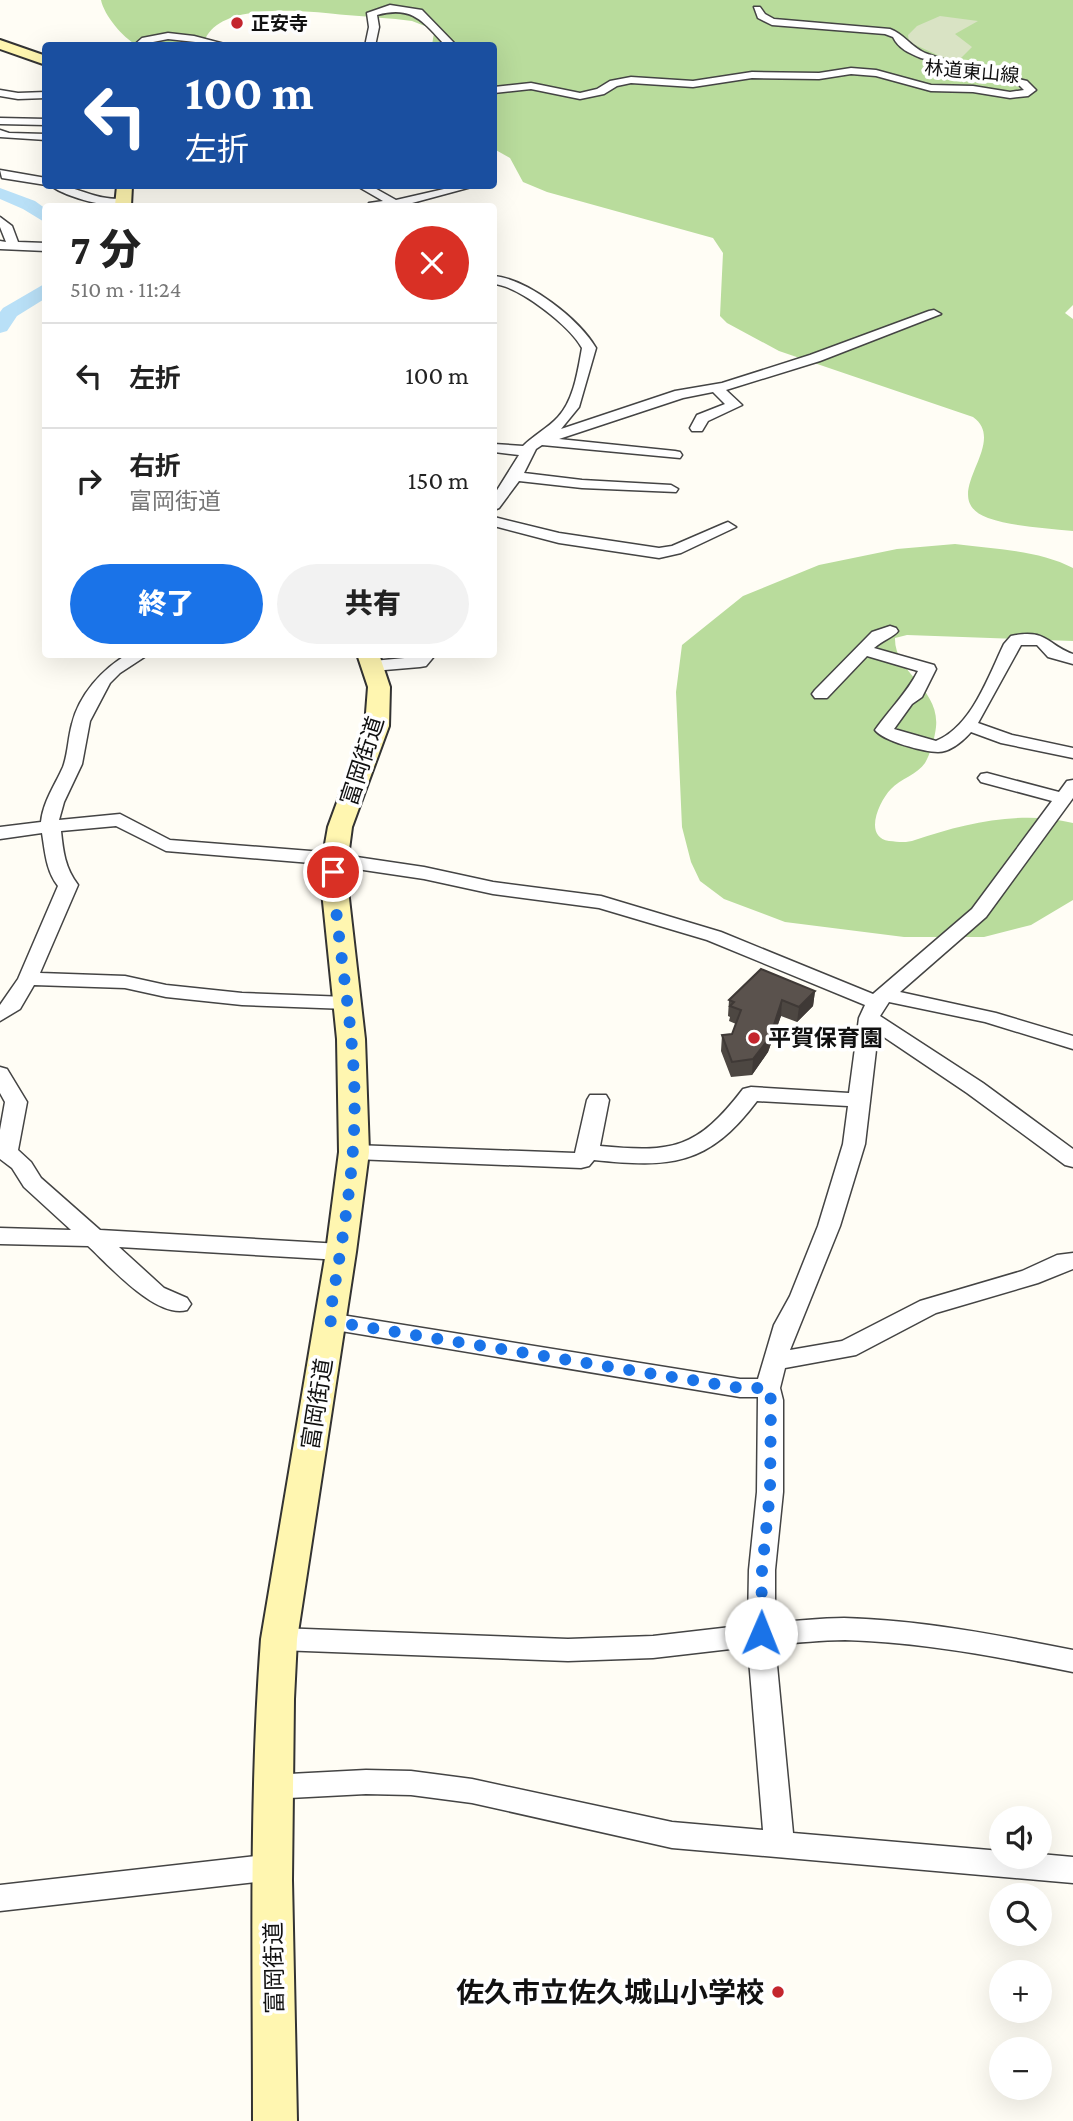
<!DOCTYPE html>
<html lang="ja">
<meta charset="utf-8">
<style>
:root{--surface:#fff;--page:#f2f2f2;--text:#222;--muted:#767676;--line:#e0e0e0;--accent:#1a73e8}
body{margin:0;font-family:"Crimson Pro","Noto Sans JP",serif;background:var(--page);color:var(--text);height:100vh;display:flex;flex-direction:column;font-size:26px;white-space:nowrap}
*{box-sizing:border-box;margin:0}
p{font-size:23px;color:var(--muted)}
.icon{flex:none;width:38px;height:38px;fill:none;stroke:currentColor;stroke-width:2;stroke-linecap:round;stroke-linejoin:round}
.map{position:relative;flex:1;overflow:hidden}
.side{position:absolute;left:42px;top:203px;width:455px;height:455px;display:flex;flex-direction:column;background:var(--surface);border-radius:7px;box-shadow:0 7px 28px #0002}
.side>*{flex:none}
.banner{position:absolute;left:42px;top:42px;width:455px;height:147px;border-radius:7px;box-shadow:0 7px 28px #0002;background:#1a4fa0;color:#fff;overflow:hidden}
.tools{position:absolute;left:989px;top:1806px;display:grid;gap:14px}
.tools a{display:grid;place-items:center;width:63px;height:63px;border-radius:50%;background:var(--surface);box-shadow:0 7px 28px #0002;font-size:35px}
.pin{position:absolute;display:grid;place-items:center;width:60px;height:60px;color:#fff;margin:-30px;border:4px solid #fff;border-radius:50%;box-shadow:0 2px 7px #0007}
.me{position:absolute;width:77px;margin:-38px;rotate:1deg;stroke-linejoin:round;filter:drop-shadow(0 0 5px #0008)}
.turn{display:flex;align-items:center;gap:24px;height:147px;padding:0 28px;font-size:32px}
.turn .icon{width:91px;height:91px;stroke-width:2.5}
.turn b{display:block;font-size:49px;line-height:60px}
.round{display:grid;place-items:center;flex:none;width:74px;height:74px;border-radius:37px;background:var(--page)}
.overview{display:flex;align-items:center;justify-content:space-between;height:119px;padding:0 28px}
h1{font-size:42px;font-weight:800;line-height:52px}
.cta{display:flex;gap:14px;margin-top:auto;padding:14px 28px}
.cta a{flex:1;height:80px;border-radius:42px;background:var(--accent);color:#fff;font-size:28px;font-weight:800;line-height:80px;text-align:center}
.cta a+a{background:var(--page);color:var(--text)}
ul{padding:0;list-style:none}
li{display:flex;align-items:center;gap:21px;height:105px;padding:0 28px;border-top:2px solid var(--line)}
li div{flex:1}
li b{display:block;font-size:26px}
li em{font-style:normal}
.map>svg:first-child{display:block}
.forest{fill:#b9dc9c}
.cemetery{fill:#d9e3c4}
.lines{fill:none;stroke-linecap:round;stroke-linejoin:round}
.river{fill:#b9e0f7;fill-rule:evenodd}
.street-casing{stroke:#444;stroke-width:3}
.secondary-casing{stroke:#333;stroke-width:4}
.street{fill:#fff;fill-rule:evenodd}
.secondary{fill:#fff6b0;fill-rule:evenodd}
.wall{fill:#4d4742}
.shaded-wall{fill:#3f3936}
.building{fill:#5a524d;stroke:#3f3936;stroke-width:2}
.route{stroke:#1a73e8;stroke-width:12;stroke-dasharray:0 21.6}
.poi-dot{fill:#c4262e;stroke:#fff;stroke-width:2.5}
.labels{text-anchor:middle;stroke-width:7;stroke-linejoin:round;paint-order:stroke}
.far-poi-label{font-size:19px;font-weight:bold;fill:#111;stroke:#fff;text-anchor:start}
.far-street-label{font-size:19px;fill:#111;stroke:#fff}
.street-label{font-size:23px;fill:#111;stroke:#fff}
.poi-label{font-size:23px;font-weight:bold;fill:#111;stroke:#fff;text-anchor:start}
.near-poi-label{font-size:28px;font-weight:bold;fill:#111;stroke:#fff;text-anchor:end}
</style>
<div class="map">
<svg width="1073" height="2121" viewBox="0 0 1073 2121">
<rect width="100%" height="100%" fill="#fffdf5"/>
<!-- forest -->
<path class="forest" d="M 101,0 L 1073,0 L 1073,305 L 1065,313 L 1073,319 L 1073,531 C 1045,528 1015,527 988,518 C 934,498 1011,444 973,417 L 779,351 L 727,323 L 720,316 L 723,253 L 713,238 L 547,192 L 523,182 L 510,158 L 494,149 L 494,46 L 432,45 L 434,33 L 430,28 L 412,21 C 390,18 368,17 346,15 C 308,11 218,0 204,42 L 206,45 L 137,45 C 123,38 104,15 101,0 Z
M 955,544 C 993,549 1039,550 1073,568 L 1073,641 L 907,635 L 895,638 C 894,673 940,688 936,727 C 935,737 930,755 925,763 C 918,774 900,779 891,789 C 879,801 863,837 889,841 C 899,842 907,843 915,840 C 965,823 1021,810 1073,823 L 1073,900 L 1031,925 L 984,937 L 904,937 L 785,922 L 724,899 L 700,881 L 691,862 L 682,827 L 676,692 L 682,645 L 743,596 L 819,565 L 897,549 Z"/>
<!-- cemetery -->
<path class="cemetery" d="M 940,16 L 978,21 L 955,34 L 972,47 L 960,59 L 944,58 L 909,42 L 908,35 L 917,26 Z"/>
<g class="lines">
<!-- river -->
<path class="river" d="M 0,188 L 35,201 L 46,209 L 46,223 L 23,209 L 0,199 Z
M 46,283 L 46,298 L 17,316 L 7,331 L 0,333 L 0,312 L 3,308 Z"/>
<defs>
<path id="street" d="M 390,5 L 422,10 L 457,46 L 446,46 C 423,22 413,5 377,15 L 379,27 L 375,46 L 365,46 L 369,27 L 367,13 Z
M 754,7 L 760,7 L 765,14 L 774,19 L 890,29 C 904,34 910,46 925,53 C 958,66 993,72 1027,81 L 1036,90 L 1028,96 L 1010,98 L 973,92 L 931,91 L 876,76 L 851,74 L 819,79 L 752,78 L 693,87 L 631,83 L 617,86 L 604,94 L 580,99 L 531,89 L 494,93 L 494,87 L 531,83 L 580,93 L 597,89 L 610,81 L 631,77 L 693,81 L 752,72 L 819,73 L 851,68 L 876,70 L 931,85 L 973,86 L 1010,92 L 1024,90 L 1019,85 L 921,58 C 909,53 899,49 893,37 L 885,34 L 772,25 L 758,18 Z
M 168,33 L 194,36 L 232,46 L 168,39 L 133,46 L 142,38 Z
M 0,90 L 18,93 L 46,92 L 46,98 L 18,99 L 0,96 Z
M 0,118 L 46,119 L 46,125 L 0,124 Z
M 0,130 L 9,133 L 46,134 L 46,140 L 0,137 Z
M 0,170 L 46,178 L 46,185 L 2,178 Z
M 51,186 C 72,184 87,196 107,198 C 116,200 122,197 129,202 C 114,212 65,196 51,186 Z
M 357,186 L 371,186 L 396,200 L 457,186 L 475,186 L 401,206 L 367,206 L 369,203 L 383,201 Z
M 0,217 L 12,226 L 18,242 L 46,243 L 46,251 L 0,249 L 0,241 L 6,242 L 0,227 Z
M 494,276 C 528,279 579,319 596,348 L 579,407 L 561,429 L 675,391 L 722,383 L 810,355 L 929,311 L 934,310 L 941,314 L 820,361 L 726,390 L 742,405 L 708,421 L 702,431 L 692,431 L 690,428 L 697,415 L 725,404 L 713,392 L 683,398 L 559,439 L 675,451 L 680,452 L 682,455 L 680,458 L 542,445 L 536,449 L 524,473 L 582,480 L 671,485 L 678,489 L 676,492 L 582,488 L 519,481 L 499,508 L 494,510 L 494,495 L 519,455 L 494,452 L 494,444 L 523,446 C 534,435 548,428 558,417 C 574,400 578,370 582,348 C 570,326 519,286 494,284 Z
M 494,517 L 559,533 L 659,548 L 672,546 L 723,524 L 728,522 L 736,527 L 681,553 L 659,558 L 559,543 L 494,526 Z
M 890,626 L 896,628 L 898,631 C 895,636 882,641 874,648 L 934,665 L 936,669 L 922,697 L 912,704 L 894,729 L 936,741 C 972,726 988,677 1004,644 L 1011,636 C 1047,628 1047,645 1073,654 L 1073,664 L 1048,657 L 1037,645 L 1021,645 L 978,723 L 1012,735 L 1073,748 L 1073,758 L 1001,743 L 971,732 C 963,741 950,752 938,752 C 924,752 883,741 875,730 C 889,710 907,693 918,671 L 867,656 L 827,698 L 815,698 L 812,694 L 815,690 L 872,632 Z
M 128,654 L 149,654 L 120,673 L 110,683 L 90,721 L 82,764 L 64,802 L 59,820 L 120,814 L 170,840 L 323,852 L 424,867 L 493,882 L 601,896 L 721,932 L 873,994 L 972,909 L 1052,801 L 981,782 L 978,778 L 981,774 L 987,773 L 1059,792 L 1067,781 L 1073,780 L 1073,798 L 986,917 L 900,992 L 996,1013 L 1073,1036 L 1073,1049 L 985,1022 L 889,1002 L 880,1016 L 983,1083 L 1073,1149 L 1073,1167 L 1065,1165 L 967,1093 L 878,1033 L 865,1144 L 840,1226 L 790,1350 L 842,1341 L 920,1301 L 1022,1271 L 1057,1255 L 1073,1253 L 1073,1269 L 1038,1283 L 936,1313 L 856,1355 L 785,1368 L 780,1388 L 783,1400 L 783,1492 L 775,1570 L 775,1622 C 798,1621 821,1618 844,1618 C 921,1620 998,1635 1073,1650 L 1073,1672 C 998,1657 922,1642 845,1640 C 822,1640 798,1643 775,1644 L 793,1833 L 1001,1851 L 1001,1857 L 1040,1857 L 1040,1854 L 1073,1857 L 1073,1883 L 672,1848 L 472,1803 L 411,1795 L 366,1794 L 270,1799 L 260,1796 L 256,1787 L 260,1778 L 270,1775 L 366,1770 L 411,1771 L 472,1779 L 672,1822 L 763,1830 L 748,1647 L 653,1658 L 568,1661 L 279,1650 L 269,1647 L 265,1639 L 269,1631 L 279,1628 L 568,1639 L 653,1636 L 748,1625 L 749,1570 L 757,1492 L 758,1397 L 740,1397 L 329,1329 L 321,1327 L 317,1321 L 321,1315 L 329,1313 L 740,1379 L 758,1379 L 774,1325 L 790,1296 L 818,1226 L 843,1144 L 848,1106 L 757,1101 C 708,1166 671,1168 594,1160 L 589,1166 L 581,1168 L 354,1159 L 346,1157 L 343,1152 L 346,1147 L 354,1145 L 575,1153 L 587,1100 L 590,1095 L 606,1095 L 609,1100 L 600,1146 C 673,1153 697,1149 743,1089 L 751,1087 L 849,1093 L 859,1018 L 865,1005 L 707,940 L 599,908 L 493,894 L 424,879 L 323,864 L 166,851 L 116,826 L 61,831 C 63,851 65,868 78,885 L 40,973 L 125,976 L 166,985 L 242,993 L 347,997 L 354,999 L 357,1003 L 354,1007 L 347,1009 L 242,1005 L 166,997 L 125,988 L 34,985 L 20,1009 L 0,1021 L 0,1005 L 18,979 L 58,886 C 46,871 45,851 42,833 L 0,839 L 0,827 L 41,822 C 43,802 55,785 63,767 C 68,754 68,738 72,724 C 79,695 102,669 128,654 Z
M 418,654 L 436,654 L 426,666 L 420,667 L 373,671 L 365,666 L 373,661 L 415,657 Z
M 0,1067 L 7,1069 L 27,1102 L 18,1150 L 31,1162 L 41,1178 L 100,1230 L 341,1244 L 349,1246 L 353,1252 L 349,1258 L 341,1260 L 119,1247 L 164,1288 L 187,1298 L 191,1304 L 187,1310 C 156,1319 110,1266 88,1246 L 0,1244 L 0,1228 L 71,1230 L 24,1187 L 12,1168 L 0,1159 L 0,1130 L 5,1102 L 0,1093 Z
M 273,1854 L 283,1858 L 288,1867 L 283,1876 L 273,1880 L 0,1911 L 0,1885 Z"/>
<path id="secondary" d="M 0,40 L 46,56 L 46,65 L 0,49 Z
M 117,186 L 132,186 L 131,206 L 115,206 Z
M 357,654 L 379,654 L 390,687 L 389,726 L 352,827 L 346,872 L 365,1039 L 369,1152 L 356,1252 L 297,1639 L 294,1699 L 292,1880 L 297,2121 L 253,2121 C 253,1960 249,1800 261,1639 L 326,1252 L 339,1152 L 337,1039 L 320,872 L 328,827 L 365,726 L 368,687 Z"/>
</defs>
<!-- street casing -->
<use href="#street" class="street-casing"/>
<!-- secondary casing -->
<use href="#secondary" class="secondary-casing"/>
<!-- street -->
<use href="#street" class="street"/>
<!-- secondary -->
<use href="#secondary" class="secondary"/>
</g>
<!-- wall -->
<path class="wall" d="M 815,991 L 813,1006 L 797,1022 L 781,1016 L 768,1052 L 752,1075 L 731,1077 L 721,1051 L 722,1035 L 732,1034 L 736,1024 L 729,1021 L 730,1017 L 728,1016 L 729,1000 Z"/>
<!-- shaded-wall -->
<path class="shaded-wall" d="M 815,991 L 813,1006 L 797,1022 L 799,1007 Z
M 782,1000 L 781,1016 L 768,1052 L 752,1075 L 753,1059 Z"/>
<!-- building -->
<path class="building" d="M 761,969 L 815,991 L 799,1007 L 782,1000 L 770,1037 L 753,1059 L 732,1062 L 722,1035 L 732,1034 L 741,1010 L 730,1006 L 734,1002 L 729,1000 Z"/>
<g class="lines">
<!-- route -->
<path class="route" d="M 333,872 C 337,941 351,1009 354,1078 C 358,1160 342,1240 329,1321 L 740,1388 L 768,1388 L 771,1400 L 770,1492 L 762,1570 L 761,1633"/>
</g>
<!-- markers -->
<g class="poi-dot">
<circle cx="237" cy="23" r="7"/>
<circle cx="754" cy="1038" r="7"/>
<circle cx="778" cy="1992" r="7"/>
</g>
<g class="labels">
<!-- far-poi labels -->
<g class="far-poi-label">
<text x="251" y="30">正安寺</text>
</g>
<!-- far-street labels -->
<g class="far-street-label">
<text transform="translate(972 71) rotate(5)" y="7">林道東山線</text>
</g>
<!-- street labels -->
<g class="street-label">
<text transform="translate(362 761) rotate(-72)" y="8">富岡街道</text>
<text transform="translate(317 1404) rotate(-81)" y="8">富岡街道</text>
<text transform="translate(274 1968) rotate(-91)" y="8">富岡街道</text>
</g>
<!-- poi labels -->
<g class="poi-label">
<text x="768" y="1046">平賀保育園</text>
</g>
<!-- near-poi labels -->
<g class="near-poi-label">
<text x="764" y="2002">佐久市立佐久城山小学校</text>
</g>
</g>
</svg>
<div class="tools">
<a><svg class="icon" aria-label="sound" viewBox="0 0 24 24"><path d="M4 9h4l5-4v14l-5-4H4zM17 9q2 3 0 6"/></svg></a>
<a><svg class="icon" aria-label="search" viewBox="0 0 24 24"><circle cx="10" cy="10" r="6"/><path d="M15 15l6 6"/></svg></a>
<a>+</a>
<a>−</a>
</div>
<div class="pin" style="left:333px;top:872px;background:#d93025"><svg class="icon" aria-label="arrive" viewBox="0 0 24 24"><path d="M6 21V4h12l-3 4 3 4H6"/></svg></div>
<svg class="me" style="left:761px;top:1633px" viewBox="-20 -20 40 40"><circle r="19" fill="#fff"/><path d="M0-13L10 11 0 6-10 11z" fill="#1a73e8"/></svg>
<div class="banner">
<div class="turn"><svg class="icon" aria-label="left" viewBox="0 0 24 24"><path d="M17 20v-9H6M10 6l-5 5 5 5"/></svg><div><b>100 m</b>左折</div></div>
</div>
<section class="side">
<div class="overview"><div><h1>7 分</h1><p>510 m · 11:24</p></div><a class="round" style="background:#d93025;color:#fff"><svg class="icon" aria-label="close" viewBox="0 0 24 24"><path d="M6 6l12 12M18 6L6 18"/></svg></a></div>
<ul>
<li><svg class="icon" aria-label="left" viewBox="0 0 24 24"><path d="M17 20v-9H6M10 6l-5 5 5 5"/></svg><div><b>左折</b></div><em>100 m</em></li>
<li><svg class="icon" aria-label="right" viewBox="0 0 24 24"><path d="M7 20v-9h11M14 6l5 5-5 5"/></svg><div><b>右折</b><p>富岡街道</p></div><em>150 m</em></li>
</ul>
<div class="cta"><a>終了</a><a>共有</a></div>
</section>
</div>
